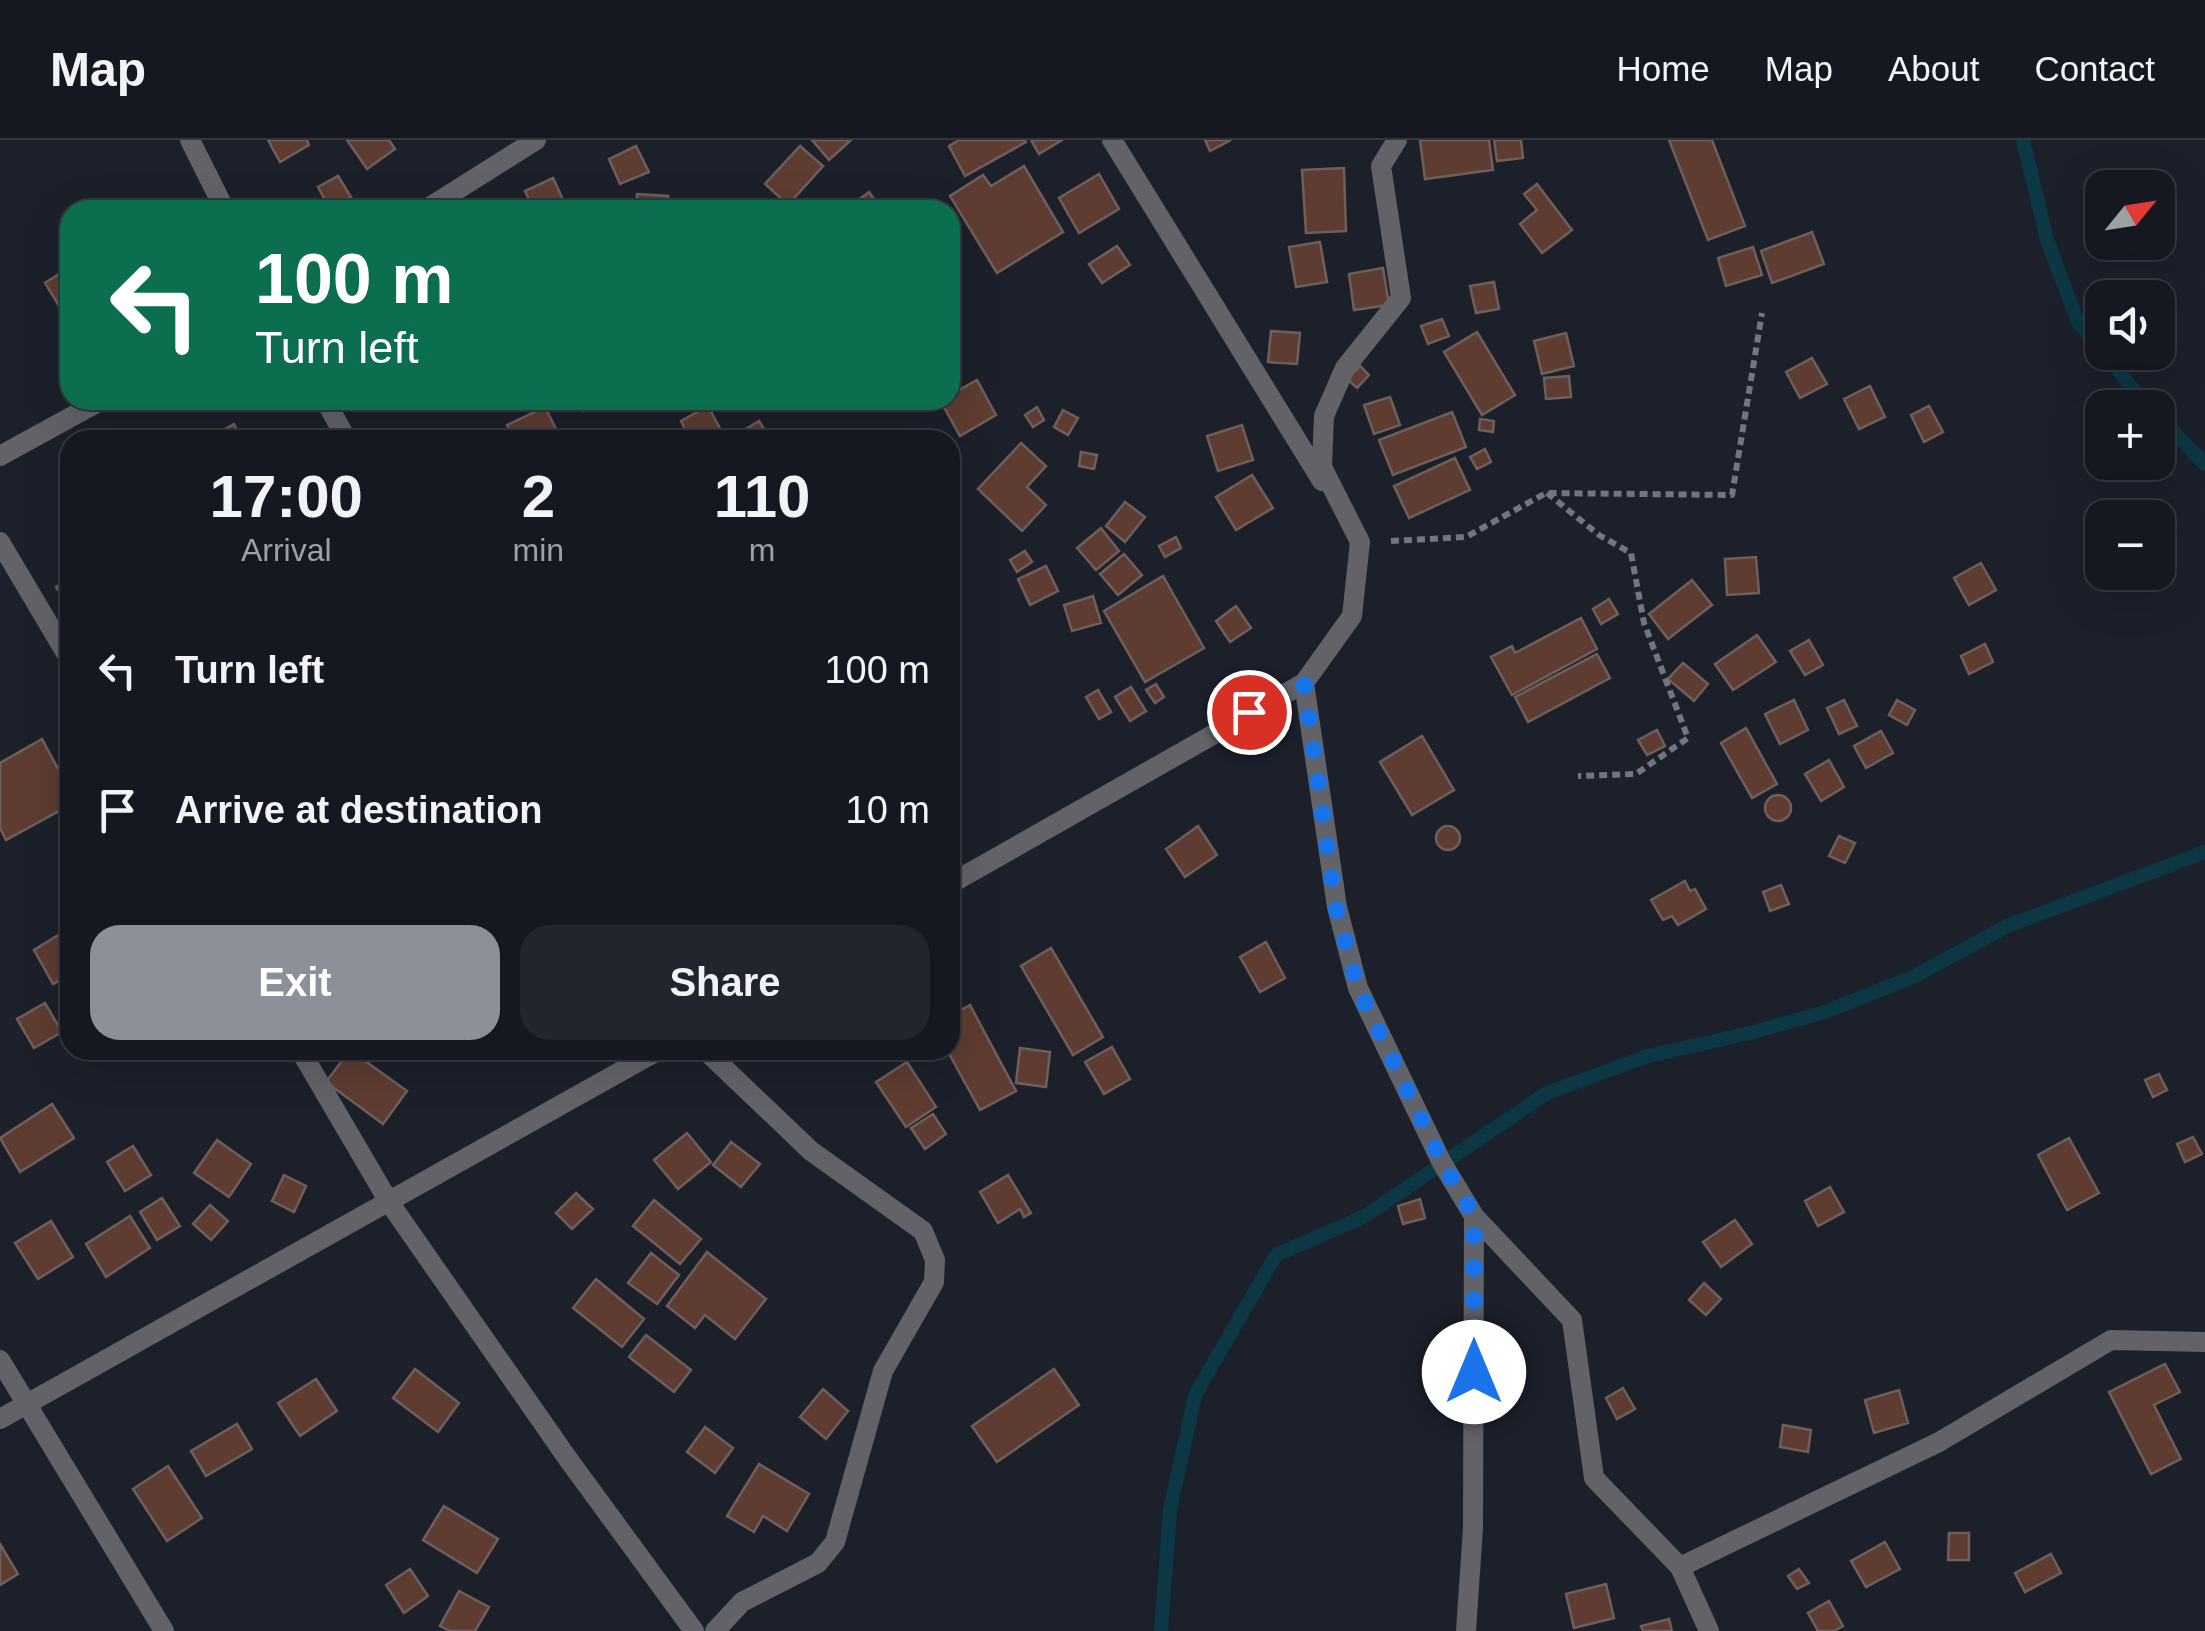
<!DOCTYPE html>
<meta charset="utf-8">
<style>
:root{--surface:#151820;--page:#22252d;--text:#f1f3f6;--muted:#9da0a5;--line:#34373e;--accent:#8c9099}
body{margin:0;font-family:Arial,sans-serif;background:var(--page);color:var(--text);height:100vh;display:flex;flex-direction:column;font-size:38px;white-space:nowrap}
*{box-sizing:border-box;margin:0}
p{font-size:32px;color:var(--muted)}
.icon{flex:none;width:55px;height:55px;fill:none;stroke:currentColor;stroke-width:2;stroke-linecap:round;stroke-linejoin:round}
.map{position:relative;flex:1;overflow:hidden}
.panel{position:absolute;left:60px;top:290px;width:900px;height:630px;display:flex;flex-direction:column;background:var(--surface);border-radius:30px;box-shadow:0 10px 40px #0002,0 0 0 2px var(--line)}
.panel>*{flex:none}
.top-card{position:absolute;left:60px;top:60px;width:900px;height:210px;border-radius:30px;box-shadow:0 10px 40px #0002,0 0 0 2px var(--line);background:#0b6e4f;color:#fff;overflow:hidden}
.needle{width:65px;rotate:60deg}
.controls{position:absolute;left:2085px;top:30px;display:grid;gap:20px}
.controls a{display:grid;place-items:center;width:90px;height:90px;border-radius:20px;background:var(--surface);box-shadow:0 10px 40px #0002,0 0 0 2px var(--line);font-size:50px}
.pin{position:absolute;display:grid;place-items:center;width:85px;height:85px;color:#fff;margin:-42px;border:5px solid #fff;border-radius:50%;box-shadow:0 2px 10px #0007}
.me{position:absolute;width:110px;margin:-55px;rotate:0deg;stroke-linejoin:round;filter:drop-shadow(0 0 8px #0008)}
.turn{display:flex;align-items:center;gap:35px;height:210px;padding:0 30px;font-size:45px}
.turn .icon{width:130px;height:130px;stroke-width:2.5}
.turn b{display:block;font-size:70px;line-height:85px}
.eta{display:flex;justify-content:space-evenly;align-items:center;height:170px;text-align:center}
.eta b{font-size:60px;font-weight:600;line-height:70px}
.action{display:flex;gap:20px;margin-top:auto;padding:20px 30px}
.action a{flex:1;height:115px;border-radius:30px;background:var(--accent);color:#fff;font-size:40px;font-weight:600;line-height:115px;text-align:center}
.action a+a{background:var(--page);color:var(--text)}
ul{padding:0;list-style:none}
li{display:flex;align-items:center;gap:30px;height:140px;padding:0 30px}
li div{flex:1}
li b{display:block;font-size:38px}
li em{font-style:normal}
header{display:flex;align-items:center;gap:60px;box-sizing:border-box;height:140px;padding:0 50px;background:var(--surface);border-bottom:2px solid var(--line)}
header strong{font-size:48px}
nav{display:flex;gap:55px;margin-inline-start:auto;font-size:35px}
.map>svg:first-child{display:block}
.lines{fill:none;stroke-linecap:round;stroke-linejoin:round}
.stream{stroke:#0c3745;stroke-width:14}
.building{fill:#5e3c31;stroke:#6f5f5a;stroke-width:2.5}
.path{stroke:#737680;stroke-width:6;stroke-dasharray:8 5;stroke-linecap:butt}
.minor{stroke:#616369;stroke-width:20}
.route{stroke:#1a73e8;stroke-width:18;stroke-dasharray:0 32.4}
</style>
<header>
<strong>Map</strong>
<nav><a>Home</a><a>Map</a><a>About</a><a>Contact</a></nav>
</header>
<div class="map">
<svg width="2205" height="1491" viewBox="0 0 2205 1491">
<rect width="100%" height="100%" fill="#1c202b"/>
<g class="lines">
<!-- stream -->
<path class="stream" d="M 2023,0 L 2047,100 L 2078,182 L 2149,268
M 2158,276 L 2205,324
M 1161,1491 L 1170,1370 L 1195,1255 L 1276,1115 L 1365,1076 L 1547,953 L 1648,916 L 1750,893 L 1825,872 L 1915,836 L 2007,786 L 2205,712"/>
</g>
<!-- building -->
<path class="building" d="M 268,0 L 307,0 L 309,5 L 280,22 Z
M 347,0 L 389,0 L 395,9 L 367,29 Z
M 812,0 L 851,0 L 829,20 Z
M 959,0 L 1025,0 L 1026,2 L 965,36 L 949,6 Z
M 1031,0 L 1062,0 L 1039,14 Z
M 1205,0 L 1231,0 L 1210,11 Z
M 1420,0 L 1489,0 L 1493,30 L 1425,39 Z
M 1494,0 L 1521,0 L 1523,18 L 1497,21 Z
M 1669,0 L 1712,0 L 1745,86 L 1708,100 Z
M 636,6 L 649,32 L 620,44 L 609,19 Z
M 800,6 L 823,26 L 788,65 L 765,44 Z
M 1024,26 L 1063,92 L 997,133 L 950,56 L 983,35 L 991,46 Z
M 1344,28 L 1346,91 L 1306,93 L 1302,30 Z
M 1099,34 L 1119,69 L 1079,93 L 1059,58 Z
M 338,36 L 351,57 L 330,69 L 318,47 Z
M 553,38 L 565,64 L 552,70 L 534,70 L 525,51 Z
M 1537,44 L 1572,90 L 1542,113 L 1520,84 L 1537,70 L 1524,54 Z
M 869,52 L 882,70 L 845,70 Z
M 637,54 L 668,56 L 667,70 L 636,70 Z
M 1812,92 L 1824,124 L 1772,143 L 1761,111 Z
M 1320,102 L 1327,142 L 1296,147 L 1289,107 Z
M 1117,106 L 1130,125 L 1102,143 L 1089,124 Z
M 1753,107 L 1762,135 L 1726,146 L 1718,118 Z
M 70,127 L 70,184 L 45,143 Z
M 1383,128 L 1389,165 L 1354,170 L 1349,134 Z
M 1494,142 L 1499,169 L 1476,173 L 1470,146 Z
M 1442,179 L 1449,196 L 1428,204 L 1421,186 Z
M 1271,191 L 1300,193 L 1297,224 L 1268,222 Z
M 1477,192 L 1515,255 L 1482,275 L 1444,212 Z
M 1566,193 L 1574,226 L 1542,234 L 1534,201 Z
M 1812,218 L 1827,244 L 1800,258 L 1786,232 Z
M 1360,226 L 1369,235 L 1357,248 L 1347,239 Z
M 1569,236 L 1571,257 L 1546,259 L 1544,238 Z
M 977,240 L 996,275 L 960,296 L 940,260 L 950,260 L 950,255 Z
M 1870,246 L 1885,277 L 1859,289 L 1844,259 Z
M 1390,257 L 1400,285 L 1374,294 L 1364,265 Z
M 580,260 L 609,260 L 610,261 L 583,271 Z
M 708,266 L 723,294 L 712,300 L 690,300 L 681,281 Z
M 1929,266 L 1943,292 L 1924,302 L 1911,275 Z
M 545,267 L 560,297 L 554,300 L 515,300 L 507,285 Z
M 1037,267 L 1044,280 L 1033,287 L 1025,275 Z
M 1063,270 L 1078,278 L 1068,295 L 1054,287 Z
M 1452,272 L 1466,307 L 1393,335 L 1379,300 Z
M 1480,279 L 1494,281 L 1493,292 L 1479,290 Z
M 759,281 L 771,300 L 742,300 L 738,294 Z
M 234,284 L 242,300 L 218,300 L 215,295 Z
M 1242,285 L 1253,320 L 1218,331 L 1207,296 Z
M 1021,303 L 1046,326 L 1027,347 L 1046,365 L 1022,391 L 978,349 Z
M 1485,309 L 1491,322 L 1477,329 L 1470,317 Z
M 1081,312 L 1097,315 L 1094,329 L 1079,326 Z
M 1455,318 L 1470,350 L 1409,378 L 1394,346 Z
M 1252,335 L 1273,368 L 1236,390 L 1216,357 Z
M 1125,362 L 1145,377 L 1125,402 L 1106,386 Z
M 1101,388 L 1119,411 L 1096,430 L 1077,408 Z
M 1176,397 L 1181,408 L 1165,417 L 1159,406 Z
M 1025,411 L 1032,422 L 1017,432 L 1010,420 Z
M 1124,414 L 1142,435 L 1118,455 L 1100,434 Z
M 1756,417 L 1759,453 L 1727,455 L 1725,419 Z
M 1981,423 L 1996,450 L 1969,465 L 1954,438 Z
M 1046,426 L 1058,451 L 1030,465 L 1018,439 Z
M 1163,436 L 1204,508 L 1145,542 L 1104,471 Z
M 70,438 L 70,465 L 69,465 L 56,447 Z
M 1692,440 L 1712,465 L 1668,499 L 1649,474 Z
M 1093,456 L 1101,483 L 1072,491 L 1064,465 Z
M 1609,459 L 1618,474 L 1601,484 L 1593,469 Z
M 1236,466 L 1251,488 L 1230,502 L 1216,481 Z
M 1581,478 L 1597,509 L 1512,555 L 1491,517 L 1512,506 L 1515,513 Z
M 1757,495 L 1776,522 L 1733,550 L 1715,524 Z
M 1809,500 L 1823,525 L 1805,535 L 1790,511 Z
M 1985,504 L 1993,522 L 1969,534 L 1961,516 Z
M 1597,514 L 1610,538 L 1528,582 L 1515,557 Z
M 1683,523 L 1708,544 L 1694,561 L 1668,539 Z
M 1156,544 L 1164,557 L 1155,563 L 1146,550 Z
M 1131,547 L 1146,571 L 1130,581 L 1115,557 Z
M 1098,550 L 1111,572 L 1099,579 L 1086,557 Z
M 1794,560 L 1808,590 L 1780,604 L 1765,574 Z
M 1844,560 L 1857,586 L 1839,594 L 1827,568 Z
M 1897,560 L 1915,570 L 1907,585 L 1889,575 Z
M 1746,588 L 1777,644 L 1752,658 L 1721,603 Z
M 1657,590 L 1665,606 L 1647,615 L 1638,600 Z
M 1881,591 L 1893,613 L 1866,628 L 1854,606 Z
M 1422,596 L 1454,650 L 1412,675 L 1380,622 Z
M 42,599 L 70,651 L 70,665 L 6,700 L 0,688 L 0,623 Z
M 1829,620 L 1844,647 L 1821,661 L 1805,634 Z
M1765 668a13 13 0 1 1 26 0a13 13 0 1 1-26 0Z
M 1198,686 L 1217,715 L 1185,737 L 1166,709 Z
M1436 698a12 12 0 1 1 24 0a12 12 0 1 1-24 0Z
M 1839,696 L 1855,703 L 1845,723 L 1829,716 Z
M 1685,741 L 1690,751 L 1695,749 L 1706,769 L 1678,785 L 1672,776 L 1663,780 L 1651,760 Z
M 1781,745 L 1789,764 L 1770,771 L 1763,752 Z
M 65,791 L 70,799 L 70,835 L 53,844 L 34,810 Z
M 1266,802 L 1285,838 L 1260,852 L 1240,817 Z
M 1051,808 L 1103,897 L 1073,915 L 1021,826 Z
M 45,863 L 62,892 L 34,908 L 17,879 Z
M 970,865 L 1016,951 L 980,970 L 947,910 L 950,910 L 950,876 Z
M 1112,907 L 1130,939 L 1104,954 L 1085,922 Z
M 1020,908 L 1050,912 L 1046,947 L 1016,943 Z
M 350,910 L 407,951 L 383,984 L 326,942 Z
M 907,922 L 936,967 L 906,987 L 876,942 Z
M 2159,934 L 2167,950 L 2153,957 L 2145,940 Z
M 52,964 L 74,998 L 20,1032 L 0,998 Z
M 933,974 L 946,994 L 925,1009 L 911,988 Z
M 687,993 L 711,1022 L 678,1049 L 654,1020 Z
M 2193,997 L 2202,1014 L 2185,1022 L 2177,1004 Z
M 2069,998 L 2099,1053 L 2067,1070 L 2038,1015 Z
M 217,1000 L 251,1024 L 229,1057 L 194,1033 Z
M 731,1002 L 760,1024 L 741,1047 L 713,1025 Z
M 133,1006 L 151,1035 L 125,1051 L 107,1022 Z
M 284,1035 L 306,1046 L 294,1072 L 272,1061 Z
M 1008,1035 L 1031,1073 L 1024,1077 L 1020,1069 L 998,1083 L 980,1052 Z
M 1830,1047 L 1844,1072 L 1818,1086 L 1805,1061 Z
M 576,1053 L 593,1069 L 572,1089 L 556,1073 Z
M 162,1058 L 180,1086 L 157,1100 L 140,1072 Z
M 1420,1059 L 1425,1078 L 1403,1084 L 1398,1066 Z
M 654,1060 L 701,1099 L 680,1124 L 633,1086 Z
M 210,1065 L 228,1081 L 211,1100 L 193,1084 Z
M 130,1076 L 150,1108 L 106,1137 L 86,1104 Z
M 1735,1080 L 1752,1104 L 1721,1127 L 1703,1102 Z
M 51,1081 L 73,1117 L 38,1139 L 15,1103 Z
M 707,1112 L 766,1159 L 735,1199 L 705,1175 L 695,1188 L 667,1166 Z
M 651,1113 L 679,1135 L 657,1164 L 628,1143 Z
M 596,1139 L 644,1179 L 622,1207 L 573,1168 Z
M 1704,1143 L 1721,1159 L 1706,1175 L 1689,1160 Z
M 646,1195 L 691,1230 L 674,1252 L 629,1217 Z
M 2165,1224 L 2180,1252 L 2154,1265 L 2181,1319 L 2151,1334 L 2109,1252 Z
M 415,1229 L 459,1263 L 438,1292 L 393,1258 Z
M 1054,1229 L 1079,1265 L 997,1322 L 972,1286 Z
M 316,1239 L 337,1271 L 300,1296 L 278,1263 Z
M 1623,1248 L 1635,1269 L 1617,1279 L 1606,1258 Z
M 823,1249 L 848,1271 L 826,1299 L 800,1277 Z
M 1899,1250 L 1908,1283 L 1874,1293 L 1865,1260 Z
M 237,1284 L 252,1309 L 206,1336 L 191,1311 Z
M 1783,1285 L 1811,1290 L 1808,1312 L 1780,1307 Z
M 705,1287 L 733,1308 L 715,1333 L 687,1312 Z
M 759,1324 L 809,1354 L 787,1391 L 763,1376 L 754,1392 L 727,1376 Z
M 168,1326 L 202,1378 L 167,1401 L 133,1349 Z
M 444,1366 L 498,1399 L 477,1433 L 423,1400 Z
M 1949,1393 L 1969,1393 L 1969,1420 L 1948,1420 Z
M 1885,1402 L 1900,1429 L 1866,1447 L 1851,1421 Z
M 0,1404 L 18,1434 L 0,1445 Z
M 2051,1414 L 2061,1433 L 2025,1452 L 2015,1433 Z
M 410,1429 L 428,1456 L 404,1473 L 386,1445 Z
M 1799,1429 L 1809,1443 L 1797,1449 L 1788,1436 Z
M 1606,1444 L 1614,1478 L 1574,1488 L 1566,1454 Z
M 459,1451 L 489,1467 L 475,1491 L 450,1491 L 440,1486 Z
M 1829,1461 L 1843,1486 L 1834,1491 L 1818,1491 L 1808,1473 Z
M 1669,1479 L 1672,1491 L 1643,1491 L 1641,1486 Z"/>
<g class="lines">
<!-- path -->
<path class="path" d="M 1547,353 L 1599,395 L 1631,413 L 1644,483 L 1688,598 L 1636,634 L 1578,636
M 1391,401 L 1466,397 L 1546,353 L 1732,355 L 1762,173"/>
<!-- minor -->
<path class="minor" d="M 190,0 L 225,70
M 1112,0 L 1322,341
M 425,70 L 536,0
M 325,260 L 347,300
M 0,316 L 102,260
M 0,402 L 70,520
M 1304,543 L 1337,767 L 1358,848 L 1442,1023 L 1474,1076 L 1473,1388 L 1466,1491
M 950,744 L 1304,543 L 1352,476 L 1360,402 L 1322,327 L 1324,276 L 1345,228 L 1401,158 L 1381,26 L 1397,0
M 300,910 L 389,1062 L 568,1319 L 694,1491
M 705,910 L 811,1011 L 923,1091 L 935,1120 L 934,1142 L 883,1231 L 835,1402 L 818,1423 L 742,1462 L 715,1491
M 1474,1076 L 1572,1180 L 1594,1338 L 1680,1427 L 1709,1491
M 0,1220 L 164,1491
M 0,1279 L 659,910
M 1680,1427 L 1939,1302 L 2111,1200 L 2205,1202"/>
</g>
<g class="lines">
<!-- route -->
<path class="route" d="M 1249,572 L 1304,543 L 1336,767 L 1358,848 L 1442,1022 L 1474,1076 L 1474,1232"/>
</g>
</svg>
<div class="controls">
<a><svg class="needle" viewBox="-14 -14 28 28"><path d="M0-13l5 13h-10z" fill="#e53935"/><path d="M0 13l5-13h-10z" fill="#9da0a5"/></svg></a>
<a><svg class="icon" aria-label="sound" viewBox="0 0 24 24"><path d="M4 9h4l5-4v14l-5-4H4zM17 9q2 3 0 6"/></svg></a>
<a>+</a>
<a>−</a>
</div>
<div class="pin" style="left:1249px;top:572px;background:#d93025"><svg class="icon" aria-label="arrive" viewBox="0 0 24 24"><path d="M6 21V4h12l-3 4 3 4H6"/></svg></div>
<svg class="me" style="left:1474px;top:1232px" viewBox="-20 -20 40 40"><circle r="19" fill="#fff"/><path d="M0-13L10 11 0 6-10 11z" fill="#1a73e8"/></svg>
<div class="top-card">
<div class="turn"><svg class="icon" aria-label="left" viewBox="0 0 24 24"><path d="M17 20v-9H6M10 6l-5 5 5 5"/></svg><div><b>100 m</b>Turn left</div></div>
</div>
<section class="panel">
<div class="eta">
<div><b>17:00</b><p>Arrival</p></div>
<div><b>2</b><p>min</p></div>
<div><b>110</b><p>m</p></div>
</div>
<ul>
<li><svg class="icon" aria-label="left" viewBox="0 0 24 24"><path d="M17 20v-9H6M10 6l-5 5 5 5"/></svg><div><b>Turn left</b></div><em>100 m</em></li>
<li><svg class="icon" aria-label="arrive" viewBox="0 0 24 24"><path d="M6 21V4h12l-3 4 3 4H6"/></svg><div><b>Arrive at destination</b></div><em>10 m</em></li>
</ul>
<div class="action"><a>Exit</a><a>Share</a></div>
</section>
</div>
